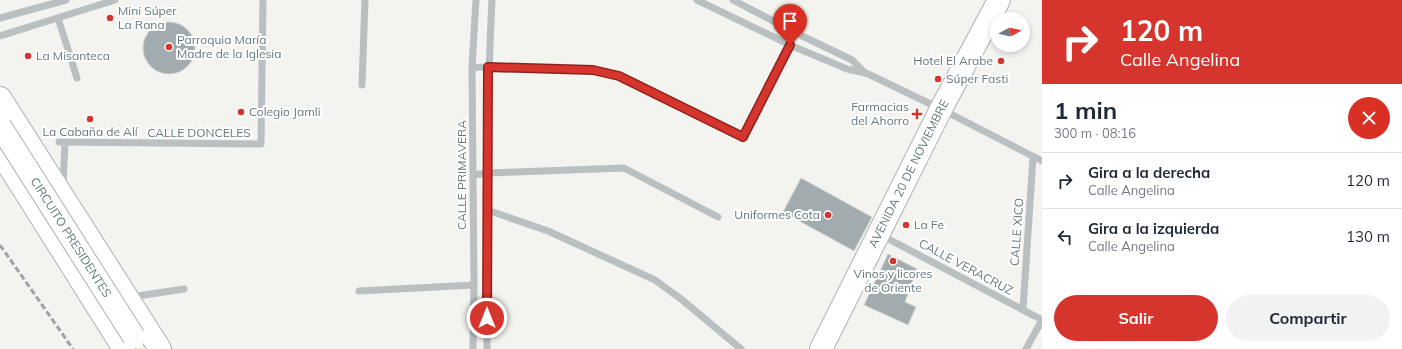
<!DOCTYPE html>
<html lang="es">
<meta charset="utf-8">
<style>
:root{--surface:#fff;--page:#f2f2f3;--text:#1f2937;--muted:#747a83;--line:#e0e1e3;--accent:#d6352d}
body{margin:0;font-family:Mulish,sans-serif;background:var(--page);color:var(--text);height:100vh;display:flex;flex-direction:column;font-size:15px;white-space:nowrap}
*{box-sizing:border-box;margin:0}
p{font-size:13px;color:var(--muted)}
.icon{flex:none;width:22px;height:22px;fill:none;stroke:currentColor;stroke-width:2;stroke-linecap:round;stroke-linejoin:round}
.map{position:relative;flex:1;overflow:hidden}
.drawer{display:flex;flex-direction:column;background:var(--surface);width:360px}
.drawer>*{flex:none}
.hud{background:#d6352d;color:#fff;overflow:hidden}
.needle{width:26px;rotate:82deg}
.controls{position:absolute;left:990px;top:12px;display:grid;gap:8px}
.controls a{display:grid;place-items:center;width:40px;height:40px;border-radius:50%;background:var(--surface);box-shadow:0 2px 6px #0003;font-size:20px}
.pin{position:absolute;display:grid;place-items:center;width:34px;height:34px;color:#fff;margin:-41px -17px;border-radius:50% 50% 50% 0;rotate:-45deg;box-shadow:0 0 4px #0007}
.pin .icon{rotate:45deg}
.me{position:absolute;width:44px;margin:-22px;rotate:0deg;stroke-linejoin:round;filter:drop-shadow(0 0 3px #0008)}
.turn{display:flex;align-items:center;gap:14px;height:84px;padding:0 12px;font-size:18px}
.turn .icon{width:52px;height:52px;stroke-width:2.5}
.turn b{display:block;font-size:28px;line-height:34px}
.round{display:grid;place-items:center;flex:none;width:42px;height:42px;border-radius:21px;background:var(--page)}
.head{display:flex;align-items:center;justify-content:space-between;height:68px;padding:0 12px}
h1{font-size:24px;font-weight:700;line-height:30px}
.primary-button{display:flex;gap:8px;margin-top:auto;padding:8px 12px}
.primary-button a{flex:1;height:46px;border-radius:24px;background:var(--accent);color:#fff;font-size:16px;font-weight:700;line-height:46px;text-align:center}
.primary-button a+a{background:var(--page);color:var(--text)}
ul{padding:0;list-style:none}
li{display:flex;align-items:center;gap:12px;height:56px;padding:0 12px;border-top:1px solid var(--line)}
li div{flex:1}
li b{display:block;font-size:15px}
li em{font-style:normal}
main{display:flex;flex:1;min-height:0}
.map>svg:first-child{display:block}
.building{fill:#a2acae;stroke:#d4d4d2}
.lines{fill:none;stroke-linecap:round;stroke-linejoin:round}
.major-casing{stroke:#abb2b4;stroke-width:24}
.minor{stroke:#babfc1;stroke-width:7}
.major{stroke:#fff;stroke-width:22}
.rail{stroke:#9ca4a7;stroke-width:3;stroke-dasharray:6 3;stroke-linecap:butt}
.major-bridge-casing{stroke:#abb2b4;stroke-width:24;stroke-linecap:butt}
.major-bridge{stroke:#fff;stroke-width:22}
.route-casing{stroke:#8b221d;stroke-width:10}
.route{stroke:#d6352d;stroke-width:7}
.poi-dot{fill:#d6352d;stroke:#fff;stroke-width:1.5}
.labels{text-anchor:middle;stroke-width:4;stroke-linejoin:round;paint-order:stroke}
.poi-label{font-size:12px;fill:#64787e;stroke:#fff;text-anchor:start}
.street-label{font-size:12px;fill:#64787e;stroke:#fff}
</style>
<main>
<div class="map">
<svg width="1042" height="349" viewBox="0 0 1042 349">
<rect width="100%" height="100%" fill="#f3f3ef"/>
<!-- building -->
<path class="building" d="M143 48a26 26 0 1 1 52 0a26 26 0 1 1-52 0Z
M 801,178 L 872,217 L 854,251 L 783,212 Z
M 888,254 L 917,269 L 905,302 L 916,307 L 908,325 L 864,305 Z"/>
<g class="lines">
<defs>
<g id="major">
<path d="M 0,98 L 160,349"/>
<path d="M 0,152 L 124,349"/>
<path id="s1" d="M 821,349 L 941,109 L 999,0"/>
</g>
</defs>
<!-- major casing -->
<use href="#major" class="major-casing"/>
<!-- minor -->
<path class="minor" d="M 697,0 L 790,45 L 847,69 L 866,73 L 941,109 L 1042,161
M 733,0 L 796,33 L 852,60 L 865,73
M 0,18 L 66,0
M 58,18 L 77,78
M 0,36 L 115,0
M 472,67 L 593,70 L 619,75 L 743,137 L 796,33
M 362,85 L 365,0
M 59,142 L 261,144 L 263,0
M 473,175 L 488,173 L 624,168 L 718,217
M 63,185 L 65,143
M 487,210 L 548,231 L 655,280 L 681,299 L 741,349
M 881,235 L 1042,320
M 359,291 L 474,285
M 131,297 L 184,289
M 1023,309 L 1033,157
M 473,349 L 474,285 L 472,67 L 476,0
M 487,349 C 487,233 486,116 492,0
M 1026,349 L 1042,320"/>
<!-- major -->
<use href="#major" class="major"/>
<!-- rail -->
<path class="rail" d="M 0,245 L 73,349"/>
<defs>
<g id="major-bridge">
<path id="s2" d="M 0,126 L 134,337"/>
</g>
</defs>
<!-- major-bridge casing -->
<use href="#major-bridge" class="major-bridge-casing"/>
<!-- major-bridge -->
<use href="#major-bridge" class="major-bridge"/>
</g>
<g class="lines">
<defs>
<path id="route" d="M 487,318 L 488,67 L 593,70 L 619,76 L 743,137 L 790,45"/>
</defs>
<!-- route casing -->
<use href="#route" class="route-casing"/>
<!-- route -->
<use href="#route" class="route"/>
</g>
<!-- markers -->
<g class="poi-dot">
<circle cx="110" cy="18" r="4"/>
<circle cx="169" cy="47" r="4"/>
<circle cx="28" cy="56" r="4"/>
<circle cx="1001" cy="61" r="4"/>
<circle cx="938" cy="79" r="4"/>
<circle cx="241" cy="112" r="4"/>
<path d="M915 108h4v4h4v4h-4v4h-4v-4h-4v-4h4z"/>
<circle cx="90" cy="119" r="4"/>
<circle cx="828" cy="215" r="4"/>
<circle cx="906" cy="225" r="4"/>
<circle cx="893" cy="261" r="4"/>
</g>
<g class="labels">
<!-- poi labels -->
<g class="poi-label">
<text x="118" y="15">Mini Súper<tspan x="118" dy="14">La Rana</tspan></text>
<text x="177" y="44">Parroquia María<tspan x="177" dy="14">Madre de la Iglesia</tspan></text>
<text x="36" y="60">La Misanteca</text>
<text x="993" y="65" text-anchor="end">Hotel El Arabe</text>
<text x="946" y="83">Súper Fasti</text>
<text x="909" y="111" text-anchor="end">Farmacias<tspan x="909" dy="14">del Ahorro</tspan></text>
<text x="249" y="116">Colegio Jamli</text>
<text x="90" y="136" text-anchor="middle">La Cabaña de Alí</text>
<text x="820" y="219" text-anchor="end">Uniformes Cota</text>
<text x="914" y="229">La Fe</text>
<text x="893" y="278" text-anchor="middle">Vinos y licores<tspan x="893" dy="14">de Oriente</tspan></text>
</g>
<!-- street labels -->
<g class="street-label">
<text x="199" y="137">CALLE DONCELES</text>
<text dy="4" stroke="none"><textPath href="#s1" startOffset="196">AVENIDA 20 DE NOVIEMBRE</textPath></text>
<text transform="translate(462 175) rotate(-90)" y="4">CALLE PRIMAVERA</text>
<text transform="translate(1017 232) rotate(-86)" y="4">CALLE XICO</text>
<text dy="4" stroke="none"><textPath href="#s2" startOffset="132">CIRCUITO PRESIDENTES</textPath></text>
<text transform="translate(966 267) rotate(28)" y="4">CALLE VERACRUZ</text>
</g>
</g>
</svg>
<div class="controls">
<a><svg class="needle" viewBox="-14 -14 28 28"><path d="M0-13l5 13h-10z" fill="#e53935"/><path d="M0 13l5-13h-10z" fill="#747a83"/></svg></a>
</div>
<div class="pin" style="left:790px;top:45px;background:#d93025"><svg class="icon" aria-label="arrive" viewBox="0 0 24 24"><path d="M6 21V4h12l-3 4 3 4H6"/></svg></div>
<svg class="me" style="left:487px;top:318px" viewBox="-20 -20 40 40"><circle r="17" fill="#d6352d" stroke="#fff" stroke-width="3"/><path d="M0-11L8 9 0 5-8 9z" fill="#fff"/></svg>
</div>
<section class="drawer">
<div class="hud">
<div class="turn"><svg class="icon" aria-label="right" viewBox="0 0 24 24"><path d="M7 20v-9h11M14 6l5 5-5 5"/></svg><div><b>120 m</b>Calle Angelina</div></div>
</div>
<div class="head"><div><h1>1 min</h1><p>300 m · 08:16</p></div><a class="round" style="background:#d93025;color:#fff"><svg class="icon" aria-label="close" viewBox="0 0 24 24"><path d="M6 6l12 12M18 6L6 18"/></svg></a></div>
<ul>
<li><svg class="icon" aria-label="right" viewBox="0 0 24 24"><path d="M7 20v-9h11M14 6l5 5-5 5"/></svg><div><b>Gira a la derecha</b><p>Calle Angelina</p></div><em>120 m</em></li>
<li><svg class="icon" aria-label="left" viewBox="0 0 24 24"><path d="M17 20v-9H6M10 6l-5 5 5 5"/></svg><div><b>Gira a la izquierda</b><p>Calle Angelina</p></div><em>130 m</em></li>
</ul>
<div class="primary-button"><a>Salir</a><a>Compartir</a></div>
</section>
</main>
